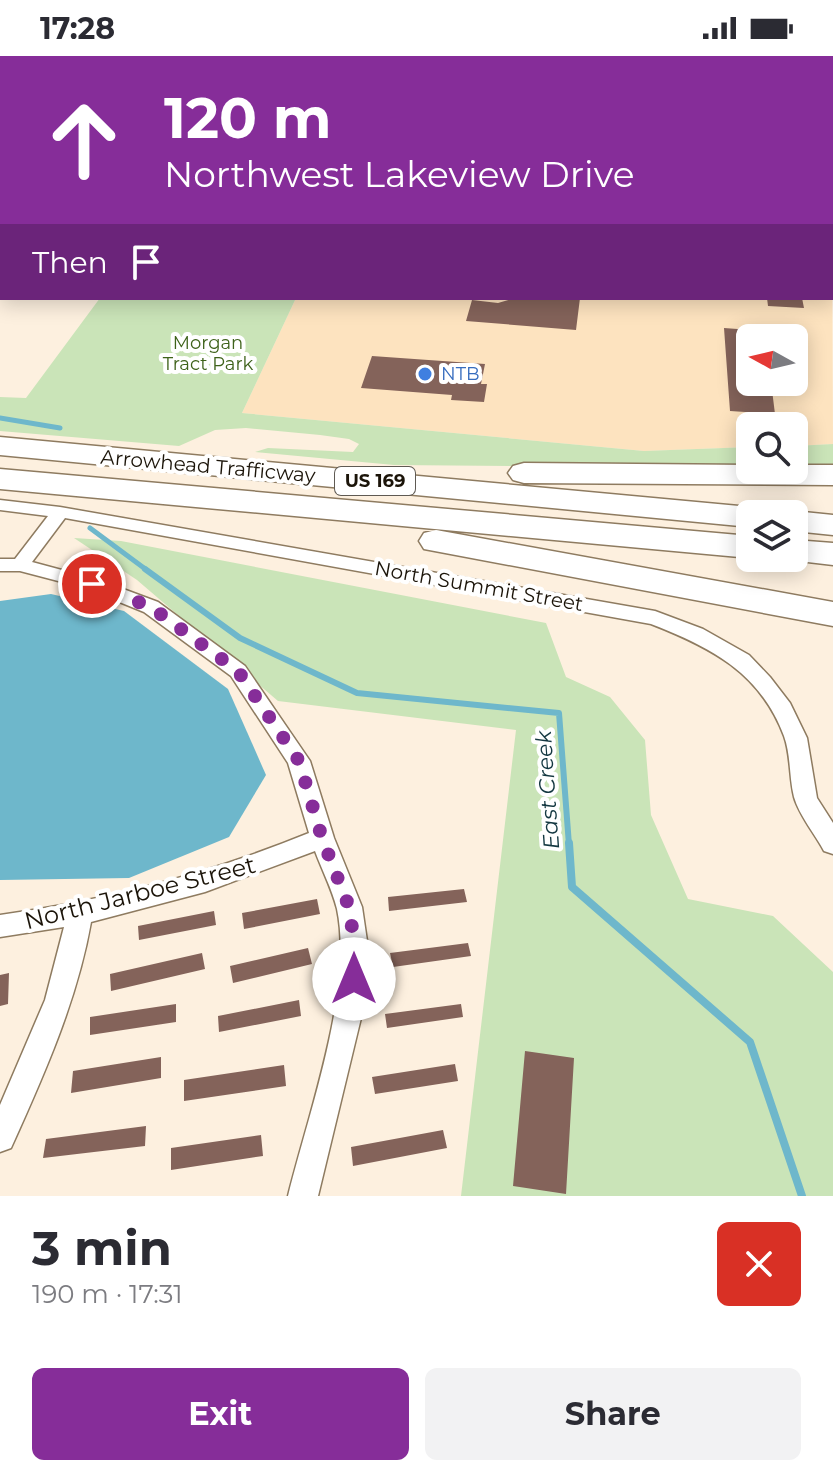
<!DOCTYPE html>
<meta charset="utf-8">
<style>
:root{--surface:#fff;--page:#f2f2f3;--text:#2b2b33;--muted:#7c7c81;--accent:#862d99}
body{margin:0;font-family:Montserrat,sans-serif;background:var(--page);color:var(--text);height:100vh;display:flex;flex-direction:column;font-size:30px;white-space:nowrap}
*{box-sizing:border-box;margin:0}
p{font-size:26px;color:var(--muted)}
.icon{flex:none;width:44px;height:44px;fill:none;stroke:currentColor;stroke-width:2;stroke-linecap:round;stroke-linejoin:round}
.map{position:relative;height:1140px;overflow:hidden}
.details{display:flex;flex-direction:column;background:var(--surface);flex:1}
.details>*{flex:none}
.top-card{position:absolute;left:0px;top:0px;width:834px;height:244px;box-shadow:0 4px 20px #0003;background:#862d99;color:#fff;overflow:hidden}
.needle{width:52px;rotate:278deg}
.buttons{position:absolute;left:736px;top:268px;display:grid;gap:16px}
.buttons a{display:grid;place-items:center;width:72px;height:72px;border-radius:12px;background:var(--surface);box-shadow:0 4px 20px #0003;font-size:40px}
.pin{position:absolute;display:grid;place-items:center;width:68px;height:68px;color:#fff;margin:-34px;border:4px solid #fff;border-radius:50%;box-shadow:0 2px 8px #0007}
.me{position:absolute;width:88px;margin:-44px;rotate:0deg;stroke-linejoin:round;filter:drop-shadow(0 0 6px #0008)}
.turn{display:flex;align-items:center;gap:28px;height:168px;padding:0 32px;font-size:36px}
.turn .icon{width:104px;height:104px;stroke-width:2.5}
.turn b{display:block;font-size:56px;line-height:68px}
.then{display:flex;align-items:center;height:76px;padding:0 32px;background:#0003;gap:16px;font-size:30px}
.round{display:grid;place-items:center;flex:none;width:84px;height:84px;border-radius:12px;background:var(--page)}
.headline{display:flex;align-items:center;justify-content:space-between;height:136px;padding:0 32px}
h1{font-size:48px;font-weight:700;line-height:60px}
.cta{display:flex;gap:16px;margin-top:auto;padding:16px 32px}
.cta a{flex:1;height:92px;border-radius:12px;background:var(--accent);color:#fff;font-size:32px;font-weight:700;line-height:92px;text-align:center}
.cta a+a{background:var(--page);color:var(--text)}
.status{display:flex;justify-content:space-between;align-items:center;height:56px;padding:0 40px;background:var(--surface);direction:ltr}
.status svg{height:22px;fill:currentColor}
.map>svg:first-child{display:block}
.built{fill:#fde3bf;fill-rule:evenodd}
.green{fill:#cae4b8}
.water{fill:#6eb7cb}
.lines{fill:none;stroke-linecap:round;stroke-linejoin:round}
.stream-far2{stroke:#6eb7cb;stroke-width:5}
.stream-far1{stroke:#6eb7cb;stroke-width:6}
.stream{stroke:#6eb7cb;stroke-width:8}
.building{fill:#84635a}
.minor-casing{stroke:#8e7b60;stroke-width:3}
.tertiary-casing{stroke:#8e7b60;stroke-width:3}
.secondary-casing{stroke:#8e7b60;stroke-width:3}
.motorway-casing{stroke:#8e7b60;stroke-width:3}
.minor{fill:#fff;fill-rule:evenodd}
.tertiary{fill:#fff;fill-rule:evenodd}
.secondary{fill:#fff;fill-rule:evenodd}
.motorway{fill:#fff;fill-rule:evenodd}
.route{stroke:#862d99;stroke-width:14;stroke-dasharray:0 25.2}
.shop-dot{fill:#3f7fe0;stroke:#fff;stroke-width:3}
.labels{text-anchor:middle;stroke-width:8;stroke-linejoin:round;paint-order:stroke}
.far-park-label{font-size:18px;fill:#3e621a;stroke:#fff}
.far-shop-label{font-size:18px;fill:#366cbe;stroke:#fff;text-anchor:start}
.shield{fill:#fff;stroke:#5f5a53;stroke-width:2}
.shield-label{font-size:18px;font-weight:bold;fill:#1b1409}
.street-label{font-size:20px;fill:#1b1409;stroke:#fff}
.water-label{font-size:22px;font-style:italic;fill:#133740;stroke:#fff}
.near-street-label{font-size:24px;fill:#1b1409;stroke:#fff}
</style>
<div class="status"><b>17:28</b><svg viewBox="0 0 49 12"><path d="M0 12V9h3v3zM5 12V6h3v6zM10 12V3h3v9zM15 12V0h3v12zM26 1h20v11H26zM47 4h2v5h-2z"/></svg></div>
<div class="map">
<svg width="833" height="1140" viewBox="0 0 833 1140">
<rect width="100%" height="100%" fill="#fdf0df"/>
<!-- built -->
<path class="built" d="M 832,218 L 833,388 L 794,390 L 794,370 L 750,370 L 750,391 L 644,395 L 242,357 L 296,242 L 832,242 ZM 750,282 L 794,282 L 794,326 L 750,326 Z"/>
<!-- green -->
<path class="green" d="M 100,242 L 296,242 L 242,357 L 644,395 L 750,391 L 750,412 L 394,409 L 255,396 L 268,392 L 353,396 L 359,388 L 349,383 L 320,379 L 246,372 L 215,374 L 179,390 L 0,375 L 0,341 L 26,342 Z
M 833,388 L 833,412 L 794,412 L 794,390 Z
M 74,482 L 121,485 L 546,567 L 566,621 L 610,641 L 645,684 L 651,759 L 688,843 L 773,860 L 833,916 L 833,1140 L 461,1140 L 516,674 L 278,645 L 137,524 Z"/>
<!-- water -->
<path class="water" d="M 51,538 L 124,555 L 228,633 L 266,719 L 229,781 L 129,822 L 0,824 L 0,545 Z"/>
<g class="lines">
<!-- stream-far2 -->
<path class="stream-far2" d="M 0,362 L 60,372
M 90,472 L 148,515"/>
<!-- stream-far1 -->
<path class="stream-far1" d="M 145,513 L 240,582 L 357,637 L 559,657 L 569,789"/>
<!-- stream -->
<path class="stream" d="M 569,787 L 572,831 L 750,986 L 802,1140"/>
</g>
<!-- building -->
<path class="building" d="M 515,242 L 580,242 L 576,274 L 466,265 L 472,244 L 498,247 Z
M 767,242 L 802,242 L 804,252 L 768,250 Z
M 724,272 L 764,275 L 765,282 L 750,282 L 750,326 L 771,326 L 775,358 L 730,355 Z
M 372,300 L 485,308 L 481,328 L 487,328 L 484,346 L 451,344 L 452,339 L 361,332 Z
M 464,833 L 467,846 L 389,855 L 388,841 Z
M 317,843 L 320,858 L 244,873 L 242,857 Z
M 214,855 L 216,869 L 139,884 L 138,870 Z
M 468,887 L 471,900 L 393,911 L 390,897 Z
M 308,892 L 312,908 L 233,927 L 230,910 Z
M 202,897 L 205,913 L 111,935 L 110,918 Z
M 9,917 L 8,948 L 0,950 L 0,919 Z
M 299,944 L 301,960 L 219,976 L 218,960 Z
M 176,948 L 176,966 L 90,979 L 90,961 Z
M 461,948 L 463,961 L 387,972 L 385,958 Z
M 525,995 L 574,1002 L 566,1138 L 513,1130 Z
M 161,1001 L 161,1022 L 71,1037 L 73,1015 Z
M 455,1008 L 458,1025 L 375,1038 L 372,1021 Z
M 284,1009 L 286,1030 L 184,1045 L 184,1024 Z
M 146,1070 L 145,1090 L 43,1102 L 46,1083 Z
M 443,1074 L 447,1092 L 353,1110 L 351,1091 Z
M 261,1079 L 263,1100 L 171,1114 L 171,1092 Z"/>
<g class="lines">
<defs>
<path id="minor" d="M 187,0 L 204,0 L 185,2 Z
M 814,0 L 833,0 L 833,4 L 816,2 Z
M 832,89 L 833,89 L 833,98 L 832,98 Z
M 832,117 L 833,117 L 833,123 L 832,123 Z
M 2,193 L 2,202 L 0,203 L 0,194 Z
M 0,444 L 60,451 L 655,555 L 703,573 L 749,599 L 770,621 L 790,647 L 807,682 L 817,742 L 833,767 L 833,798 L 824,795 C 815,778 799,759 794,741 C 789,721 791,699 784,680 C 760,616 710,591 651,568 L 65,462 L 32,506 L 99,524 L 158,546 L 245,610 L 310,705 L 334,782 L 362,851 L 367,885 L 367,923 L 361,962 L 318,1140 L 288,1140 C 308,1059 354,934 337,853 C 332,833 322,814 315,795 L 205,836 L 91,866 C 77,945 44,1019 11,1092 L 0,1096 L 0,1049 L 45,944 L 64,871 L 0,881 L 0,859 C 107,844 209,818 309,777 L 288,707 L 231,620 L 144,556 L 85,532 L 20,515 L 0,515 L 0,503 L 15,503 L 48,460 L 0,454 Z"/>
<path id="tertiary" d="M 0,70 L 2,70 L 2,78 L 0,78 Z"/>
<path id="secondary" d="M 623,0 L 635,0 L 635,2 L 623,2 Z
M 832,168 L 833,168 L 833,178 L 832,178 Z
M 832,189 L 833,189 L 833,200 L 832,200 Z"/>
<path id="motorway" d="M 0,381 L 750,451 L 762,454 L 765,458 L 750,458 L 750,471 L 0,399 Z
M 524,407 L 750,409 L 750,414 L 794,414 L 794,409 L 833,409 L 833,429 L 524,427 L 513,424 L 508,417 L 513,410 Z
M 0,413 L 750,480 L 750,502 L 0,433 Z
M 794,455 L 833,459 L 833,479 L 794,475 L 794,458 L 782,458 Z
M 436,474 L 833,546 L 833,570 L 424,493 L 419,485 L 424,477 Z
M 794,484 L 833,487 L 833,509 L 782,503 L 794,502 Z"/>
</defs>
<!-- minor casing -->
<use href="#minor" class="minor-casing"/>
<!-- tertiary casing -->
<use href="#tertiary" class="tertiary-casing"/>
<!-- secondary casing -->
<use href="#secondary" class="secondary-casing"/>
<!-- motorway casing -->
<use href="#motorway" class="motorway-casing"/>
<!-- minor -->
<use href="#minor" class="minor"/>
<!-- tertiary -->
<use href="#tertiary" class="tertiary"/>
<!-- secondary -->
<use href="#secondary" class="secondary"/>
<!-- motorway -->
<use href="#motorway" class="motorway"/>
</g>
<g class="lines">
<!-- route -->
<path class="route" d="M 92,528 L 151,551 L 238,615 L 299,705 L 322,782 L 349,851 L 354,885 L 354,923"/>
</g>
<!-- markers -->
<circle class="shop-dot" cx="425" cy="318" r="8"/>
<g class="labels">
<!-- far-park labels -->
<g class="far-park-label">
<text x="208" y="293">Morgan<tspan x="208" dy="21">Tract Park</tspan></text>
</g>
<!-- far-shop labels -->
<g class="far-shop-label">
<text x="441" y="324">NTB</text>
</g>
<!-- shield labels -->
<rect class="shield" x="335" y="411" width="80" height="28" rx="6"/>
<g class="shield-label">
<text x="375" y="431">US 169</text>
</g>
<!-- street labels -->
<g class="street-label">
<text transform="translate(208 410) rotate(5)" y="7">Arrowhead Trafficway</text>
<text transform="translate(479 530) rotate(10)" y="7">North Summit Street</text>
</g>
<!-- water labels -->
<g class="water-label">
<text transform="translate(547 734) rotate(-94)" y="8">East Creek</text>
</g>
<!-- near-street labels -->
<g class="near-street-label">
<text transform="translate(140 837) rotate(-14)" y="8">North Jarboe Street</text>
</g>
</g>
</svg>
<div class="buttons">
<a><svg class="needle" viewBox="-14 -14 28 28"><path d="M0-13l5 13h-10z" fill="#e53935"/><path d="M0 13l5-13h-10z" fill="#7c7c81"/></svg></a>
<a><svg class="icon" aria-label="search" viewBox="0 0 24 24"><circle cx="10" cy="10" r="6"/><path d="M15 15l6 6"/></svg></a>
<a><svg class="icon" aria-label="layers" viewBox="0 0 24 24"><path d="M12 4l9 5-9 5-9-5zM3 14l9 5 9-5"/></svg></a>
</div>
<div class="pin" style="left:92px;top:528px;background:#d93025"><svg class="icon" aria-label="arrive" viewBox="0 0 24 24"><path d="M6 21V4h12l-3 4 3 4H6"/></svg></div>
<svg class="me" style="left:354px;top:923px" viewBox="-20 -20 40 40"><circle r="19" fill="#fff"/><path d="M0-13L10 11 0 6-10 11z" fill="#862d99"/></svg>
<div class="top-card">
<div class="turn"><svg class="icon" aria-label="ahead" viewBox="0 0 24 24"><path d="M12 20V5M6 11l6-6 6 6"/></svg><div><b>120 m</b>Northwest Lakeview Drive</div></div>
<div class="then">Then<svg class="icon" aria-label="arrive" viewBox="0 0 24 24"><path d="M6 21V4h12l-3 4 3 4H6"/></svg></div>
</div>
</div>
<section class="details">
<div class="headline"><div><h1>3 min</h1><p>190 m · 17:31</p></div><a class="round" style="background:#d93025;color:#fff"><svg class="icon" aria-label="close" viewBox="0 0 24 24"><path d="M6 6l12 12M18 6L6 18"/></svg></a></div>
<div class="cta"><a>Exit</a><a>Share</a></div>
</section>
